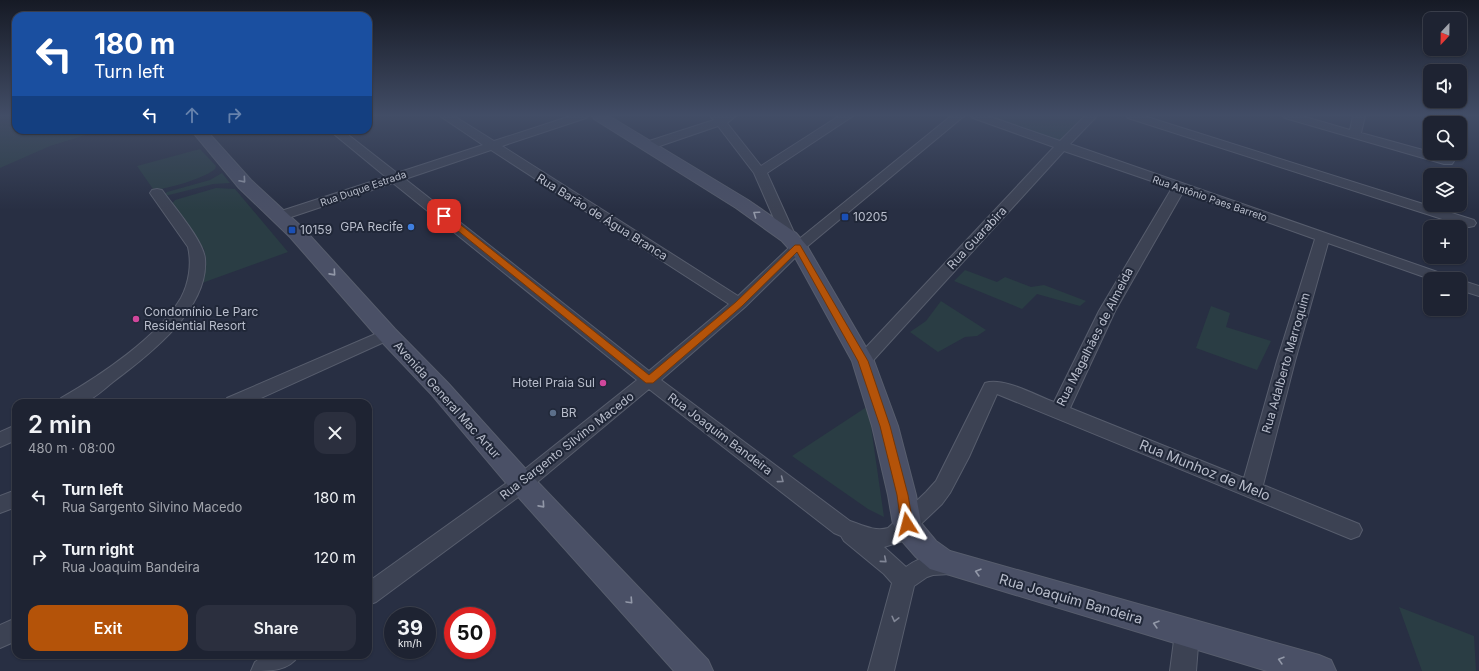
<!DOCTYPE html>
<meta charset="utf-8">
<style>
:root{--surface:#1e2332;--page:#2b2f3e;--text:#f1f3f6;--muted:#a1a4ac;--line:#3c404d;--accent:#b45309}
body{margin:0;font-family:Inter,sans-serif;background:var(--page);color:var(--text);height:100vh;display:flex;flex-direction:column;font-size:15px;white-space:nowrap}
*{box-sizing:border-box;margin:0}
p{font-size:13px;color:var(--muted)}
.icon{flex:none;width:22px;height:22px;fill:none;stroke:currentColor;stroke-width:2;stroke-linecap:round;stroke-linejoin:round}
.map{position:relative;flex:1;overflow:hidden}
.details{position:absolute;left:12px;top:399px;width:360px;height:260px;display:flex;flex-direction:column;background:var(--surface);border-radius:12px;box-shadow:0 1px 3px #0004,0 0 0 1px var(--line)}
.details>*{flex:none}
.hud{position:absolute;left:12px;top:12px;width:360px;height:122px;border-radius:12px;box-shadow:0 1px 3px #0004,0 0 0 1px var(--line);background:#1a4fa0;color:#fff;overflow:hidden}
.needle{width:26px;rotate:202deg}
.fabs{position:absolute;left:1423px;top:12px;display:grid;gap:8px}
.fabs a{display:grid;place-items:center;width:44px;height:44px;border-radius:8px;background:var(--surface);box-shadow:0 1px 3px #0004,0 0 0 1px var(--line);font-size:20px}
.speed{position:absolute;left:384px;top:607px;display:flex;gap:8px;font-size:20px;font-weight:700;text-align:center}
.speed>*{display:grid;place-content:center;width:52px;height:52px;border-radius:50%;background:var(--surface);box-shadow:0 1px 3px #0004,0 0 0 1px var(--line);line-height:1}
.speed small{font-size:10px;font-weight:400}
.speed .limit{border:6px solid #d22;background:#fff;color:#111}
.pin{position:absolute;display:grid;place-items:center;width:34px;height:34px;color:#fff;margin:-17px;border-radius:8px;box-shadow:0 2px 6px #0006}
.me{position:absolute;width:44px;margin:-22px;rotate:351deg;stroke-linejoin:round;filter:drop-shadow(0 0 3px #0008)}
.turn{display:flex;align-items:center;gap:14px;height:84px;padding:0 16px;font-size:18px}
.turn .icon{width:52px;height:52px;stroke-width:2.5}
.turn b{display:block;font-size:28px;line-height:34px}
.lanes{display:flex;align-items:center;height:38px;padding:0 16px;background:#0003;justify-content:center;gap:20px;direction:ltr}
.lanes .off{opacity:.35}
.round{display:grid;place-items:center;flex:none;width:42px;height:42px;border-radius:12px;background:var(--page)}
.head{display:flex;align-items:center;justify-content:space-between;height:68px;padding:0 16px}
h1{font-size:24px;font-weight:600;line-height:30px}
.action{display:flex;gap:8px;margin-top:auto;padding:8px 16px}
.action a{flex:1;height:46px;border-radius:12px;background:var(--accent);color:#fff;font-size:16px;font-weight:600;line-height:46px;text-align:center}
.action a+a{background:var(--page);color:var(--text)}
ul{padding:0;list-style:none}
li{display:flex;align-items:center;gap:12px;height:60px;padding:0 16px}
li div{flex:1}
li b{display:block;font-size:15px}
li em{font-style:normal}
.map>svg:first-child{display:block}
.green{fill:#2a3d44}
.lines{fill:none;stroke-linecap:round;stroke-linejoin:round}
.street-casing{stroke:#575d6d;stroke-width:2}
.secondary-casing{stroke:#575d6d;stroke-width:2}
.street{fill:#3c4253;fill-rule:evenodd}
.secondary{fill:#4a5066;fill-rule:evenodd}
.oneway{stroke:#9298a8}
.oneway2{stroke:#818696}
.route{fill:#b45309;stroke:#753606}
.transit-dot{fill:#1a4fb4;stroke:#202738;stroke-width:1.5}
.shop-dot{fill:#3f7fe0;stroke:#202738;stroke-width:1.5}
.hotel-dot{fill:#d1479c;stroke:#202738;stroke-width:1.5}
.service-dot{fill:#5c6f8a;stroke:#202738;stroke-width:1.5}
.labels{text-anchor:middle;stroke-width:4;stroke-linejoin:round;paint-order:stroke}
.far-street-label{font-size:10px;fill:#b9becc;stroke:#202738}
.street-label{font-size:12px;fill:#b9becc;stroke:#202738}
.poi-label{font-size:12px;fill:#b9becc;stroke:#202738;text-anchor:start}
.near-street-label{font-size:14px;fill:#b9becc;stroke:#202738}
</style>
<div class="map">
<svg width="1479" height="671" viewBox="0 0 1479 671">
<rect width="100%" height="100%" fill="#282f43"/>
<!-- green -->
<path class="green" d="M 0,116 L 16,116 L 16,130 L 102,130 L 50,146 L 0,168 Z
M 986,116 L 1083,116 L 1061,140 L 1058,140 Z
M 200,149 L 216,166 L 215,169 C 207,177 164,191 153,189 L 137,166 Z
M 222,173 L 230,183 L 213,184 L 165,196 L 165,194 L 167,192 L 210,180 Z
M 216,188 L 235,189 L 288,252 L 202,283 L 206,259 L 204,249 L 171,205 L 175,200 Z
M 965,270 L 997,282 L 1005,277 L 1031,287 L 1044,285 L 1086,301 L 1080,306 L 1037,294 L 1022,309 L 954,281 Z
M 941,301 L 986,330 L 977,336 L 965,337 L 938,352 L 910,332 L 926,321 Z
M 1211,306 L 1230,313 L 1226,327 L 1271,341 L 1257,370 L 1196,348 Z
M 868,406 L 884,517 L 868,509 L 792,456 Z
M 1399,607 L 1474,636 L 1476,671 L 1422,671 Z"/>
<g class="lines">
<defs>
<path id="street" d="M 440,116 L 454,116 L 494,141 L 571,116 L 588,116 L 586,118 L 502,146 L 738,296 L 793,244 L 951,116 L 964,116 L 803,250 L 745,307 L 661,380 L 850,521 C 862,525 875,532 888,528 L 926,492 L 936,481 L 985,383 C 1004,377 1035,395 1054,402 L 1099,311 L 1172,188 L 1064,151 L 869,365 L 863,367 L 857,365 L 854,361 L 857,357 L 1054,147 L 973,118 L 971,116 L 988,116 L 1060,141 L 1085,116 L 1097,116 L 1070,144 L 1449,276 L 1452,279 L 1430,279 L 1328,243 L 1295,361 L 1263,485 L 1359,524 L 1362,530 L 1359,536 L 1351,539 L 997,394 L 969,457 L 950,493 L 942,504 L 903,541 L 884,547 L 906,567 C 920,556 942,551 958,557 L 962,564 L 958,571 L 950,574 L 933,575 L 927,577 L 914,586 L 894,671 L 868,671 L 892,583 L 884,574 L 844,541 L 841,536 L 834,533 L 649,389 L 529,489 L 376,602 L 368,605 L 368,582 L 515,477 L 637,380 L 393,183 L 285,219 L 280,220 L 275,219 L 273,216 L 275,213 L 386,177 L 329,130 L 342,130 L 397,173 L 483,145 ZM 491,150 L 729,304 L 649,371 L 405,179 ZM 1183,192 L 1315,239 L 1277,361 L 1244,478 L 1070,408 L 1115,311 Z
M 710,116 L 736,116 L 727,123 L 761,166 L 839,116 L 853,116 L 767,173 L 796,237 L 794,240 L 789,241 L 784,240 L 782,237 L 754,173 L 718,126 L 651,149 L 643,149 L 641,146 L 643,143 L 714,120 Z
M 1126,116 L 1144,116 L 1474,220 L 1476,223 L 1474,226 L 1469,227 L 1464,226 L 1128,118 Z
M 1283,116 L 1302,116 L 1350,130 L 1353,116 L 1365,116 L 1361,133 L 1452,158 L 1454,161 L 1452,164 L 1444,164 L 1285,118 Z
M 157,189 L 162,190 C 173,206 204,241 205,259 C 209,309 149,355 113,382 C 104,389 94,399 83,403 C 76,405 66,403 59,403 L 61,398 C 100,376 158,337 181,298 C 189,283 192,264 188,247 L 150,193 L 152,190 Z
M 1460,280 L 1479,286 L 1479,296 L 1460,290 Z
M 387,329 L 393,330 L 395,334 L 393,338 L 250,403 L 225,403 L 227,398 Z
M 16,425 L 16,440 L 0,447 L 0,432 Z
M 16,490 L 16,507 L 0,513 L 0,496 Z
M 16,618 L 16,641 L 0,648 L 0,625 Z
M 1187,622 L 1196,625 L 1199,633 L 1196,671 L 1170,671 L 1175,633 L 1178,625 Z
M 265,655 L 299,655 C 289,671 271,671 251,671 L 255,662 Z"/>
<path id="secondary" d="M 592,116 L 609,116 L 748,200 L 796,233 L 807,246 L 874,361 L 898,426 L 916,495 L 921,523 L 936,541 L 950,551 L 1319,655 L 1331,660 L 1336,671 L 1267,671 L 930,569 L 916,557 L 902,541 L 893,524 L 888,495 L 872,426 L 852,361 L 792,252 L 782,241 L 736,208 L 594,119 Z
M 191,130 L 206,130 L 251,180 L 304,229 L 395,329 L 448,383 L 532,476 L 708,660 L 713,671 L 674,671 L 512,490 L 432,395 L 379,339 L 290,237 L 239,188 Z"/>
</defs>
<!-- street casing -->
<use href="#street" class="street-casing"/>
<!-- secondary casing -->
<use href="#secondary" class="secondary-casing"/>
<!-- street -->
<use href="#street" class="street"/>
<!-- secondary -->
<use href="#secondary" class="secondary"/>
</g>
<!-- one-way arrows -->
<defs><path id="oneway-chevron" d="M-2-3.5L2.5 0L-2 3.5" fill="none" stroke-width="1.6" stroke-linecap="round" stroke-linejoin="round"/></defs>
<g class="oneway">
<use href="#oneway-chevron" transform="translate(243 180) rotate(49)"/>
<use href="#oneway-chevron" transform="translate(756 214) rotate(-145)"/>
<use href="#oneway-chevron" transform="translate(333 273) rotate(48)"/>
<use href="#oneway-chevron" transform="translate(542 505) rotate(48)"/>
<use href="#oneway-chevron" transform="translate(978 572) rotate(-164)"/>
<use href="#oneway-chevron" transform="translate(630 601) rotate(47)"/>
<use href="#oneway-chevron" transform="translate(1156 624) rotate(-164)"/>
<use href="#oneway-chevron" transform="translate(1281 660) rotate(-164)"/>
</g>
<g class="oneway2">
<use href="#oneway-chevron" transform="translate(781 480) rotate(37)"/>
<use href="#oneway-chevron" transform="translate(884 560) rotate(40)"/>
<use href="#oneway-chevron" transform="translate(895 619) rotate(104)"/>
</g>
<!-- sky -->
<linearGradient id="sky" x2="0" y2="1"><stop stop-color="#161a25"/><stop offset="0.55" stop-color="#424d66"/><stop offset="1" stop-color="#424d66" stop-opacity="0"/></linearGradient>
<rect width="1479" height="210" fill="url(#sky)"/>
<!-- route -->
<path class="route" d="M 441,214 L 447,214 L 649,375 L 736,302 L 795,245 L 800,245 L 868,361 L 890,426 L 908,495 L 913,524 L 911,527 L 907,528 L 903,527 L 901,524 L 897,495 L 880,426 L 858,361 L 797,252 L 742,306 L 653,383 L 646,383 L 441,217 Z"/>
<!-- markers -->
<g class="transit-dot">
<rect x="841" y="213" width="8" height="8" rx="2"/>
<rect x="288" y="226" width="8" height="8" rx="2"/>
</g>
<circle class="shop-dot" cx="411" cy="227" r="4"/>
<g class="hotel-dot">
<circle cx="136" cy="319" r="4"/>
<circle cx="603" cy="383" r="4"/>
</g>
<circle class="service-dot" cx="553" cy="413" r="4"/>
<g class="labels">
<!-- far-street labels -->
<g class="far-street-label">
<text transform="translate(363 188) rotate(-19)" y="4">Rua Duque Estrada</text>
<text transform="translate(1210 198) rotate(19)" y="4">Rua Antônio Paes Barreto</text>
</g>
<!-- street labels -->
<g class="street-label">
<text transform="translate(602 217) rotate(32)" y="4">Rua Barão de Água Branca</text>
<text transform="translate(977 238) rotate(-47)" y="4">Rua Guarabira</text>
<text transform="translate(1095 337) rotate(-63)" y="4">Rua Magalhães de Almeida</text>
<text transform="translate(1286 363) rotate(-74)" y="4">Rua Adalberto Marroquim</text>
<text transform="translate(447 400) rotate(48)" y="4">Avenida General Mac Artur</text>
<text transform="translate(720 434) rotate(37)" y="4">Rua Joaquim Bandeira</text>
<text transform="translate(567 446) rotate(-38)" y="4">Rua Sargento Silvino Macedo</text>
</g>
<!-- poi labels -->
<g class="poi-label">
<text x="853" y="221">10205</text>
<text x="403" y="231" text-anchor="end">GPA Recife</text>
<text x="300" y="234">10159</text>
<text x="144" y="316">Condomínio Le Parc<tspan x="144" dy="14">Residential Resort</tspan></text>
<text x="595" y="387" text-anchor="end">Hotel Praia Sul</text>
<text x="561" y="417">BR</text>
</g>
<!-- near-street labels -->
<g class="near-street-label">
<text transform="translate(1205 470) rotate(22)" y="5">Rua Munhoz de Melo</text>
<text transform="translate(1071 599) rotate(16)" y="5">Rua Joaquim Bandeira</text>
</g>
</g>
</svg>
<div class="fabs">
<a><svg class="needle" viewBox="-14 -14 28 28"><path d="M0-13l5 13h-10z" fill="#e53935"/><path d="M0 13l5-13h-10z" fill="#a1a4ac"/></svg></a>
<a><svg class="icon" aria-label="sound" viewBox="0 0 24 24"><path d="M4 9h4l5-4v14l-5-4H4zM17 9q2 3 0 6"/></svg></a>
<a><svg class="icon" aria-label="search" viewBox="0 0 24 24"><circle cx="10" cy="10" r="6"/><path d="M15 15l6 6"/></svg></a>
<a><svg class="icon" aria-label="layers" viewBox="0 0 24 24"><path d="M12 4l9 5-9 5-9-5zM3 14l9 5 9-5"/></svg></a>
<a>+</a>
<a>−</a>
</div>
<div class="speed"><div>39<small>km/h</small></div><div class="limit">50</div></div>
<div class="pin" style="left:444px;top:216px;background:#d93025"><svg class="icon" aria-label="arrive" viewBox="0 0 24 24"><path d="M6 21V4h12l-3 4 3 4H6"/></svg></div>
<svg class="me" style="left:907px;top:524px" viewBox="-20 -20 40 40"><path d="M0-17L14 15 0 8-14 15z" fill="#b45309" stroke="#fff" stroke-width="4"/></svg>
<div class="hud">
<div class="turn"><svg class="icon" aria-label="left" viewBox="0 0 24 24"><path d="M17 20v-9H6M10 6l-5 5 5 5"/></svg><div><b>180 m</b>Turn left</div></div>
<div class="lanes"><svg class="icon" aria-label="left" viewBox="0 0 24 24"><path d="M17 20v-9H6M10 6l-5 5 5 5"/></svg><svg class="icon off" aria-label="ahead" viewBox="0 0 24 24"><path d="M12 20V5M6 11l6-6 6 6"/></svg><svg class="icon off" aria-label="right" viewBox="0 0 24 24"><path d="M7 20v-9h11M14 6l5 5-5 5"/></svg></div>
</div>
<section class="details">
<div class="head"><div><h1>2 min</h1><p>480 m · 08:00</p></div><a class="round"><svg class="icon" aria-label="close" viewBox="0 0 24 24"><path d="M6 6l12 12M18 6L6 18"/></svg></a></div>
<ul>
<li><svg class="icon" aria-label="left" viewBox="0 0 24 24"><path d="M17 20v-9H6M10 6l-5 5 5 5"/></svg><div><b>Turn left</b><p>Rua Sargento Silvino Macedo</p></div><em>180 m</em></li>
<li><svg class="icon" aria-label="right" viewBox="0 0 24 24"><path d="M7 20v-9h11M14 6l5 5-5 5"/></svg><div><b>Turn right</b><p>Rua Joaquim Bandeira</p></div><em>120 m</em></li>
</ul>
<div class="action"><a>Exit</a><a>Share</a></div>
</section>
</div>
